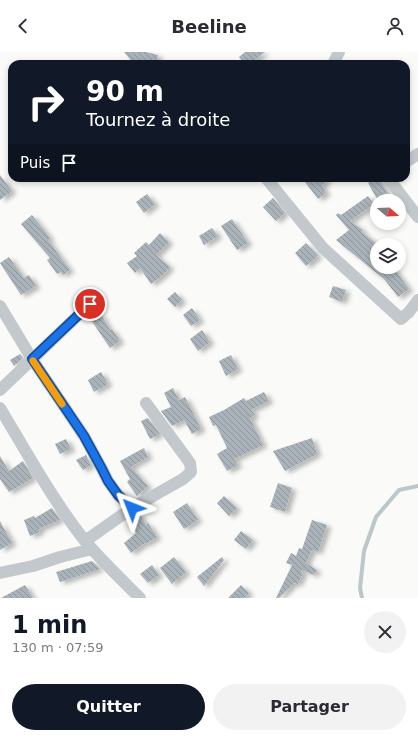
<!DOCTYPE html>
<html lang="fr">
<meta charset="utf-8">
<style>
:root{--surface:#fff;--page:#f2f2f3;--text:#2b2b33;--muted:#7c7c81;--accent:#111827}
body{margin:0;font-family:"DejaVu Sans",sans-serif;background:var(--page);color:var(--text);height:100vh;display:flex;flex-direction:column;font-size:15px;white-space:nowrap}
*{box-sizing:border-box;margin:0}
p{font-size:13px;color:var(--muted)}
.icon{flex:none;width:22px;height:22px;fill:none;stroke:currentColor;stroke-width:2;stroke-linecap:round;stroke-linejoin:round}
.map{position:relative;height:546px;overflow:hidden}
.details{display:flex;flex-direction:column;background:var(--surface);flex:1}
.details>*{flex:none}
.hud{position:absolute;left:8px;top:8px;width:402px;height:122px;border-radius:12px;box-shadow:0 2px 6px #0003;background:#111827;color:#fff;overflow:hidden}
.needle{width:26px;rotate:109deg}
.buttons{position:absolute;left:370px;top:142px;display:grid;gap:8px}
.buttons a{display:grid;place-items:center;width:36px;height:36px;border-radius:50%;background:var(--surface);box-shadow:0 2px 6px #0003;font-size:20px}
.pin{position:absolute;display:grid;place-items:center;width:34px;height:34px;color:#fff;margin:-17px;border:2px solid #fff;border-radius:50%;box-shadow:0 1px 4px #0007}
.me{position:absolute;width:44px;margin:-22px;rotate:315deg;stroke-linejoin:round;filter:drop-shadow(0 0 3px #0008)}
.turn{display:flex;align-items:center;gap:14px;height:84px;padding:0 12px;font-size:18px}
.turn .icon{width:52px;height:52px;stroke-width:2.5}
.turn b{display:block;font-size:28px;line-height:34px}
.then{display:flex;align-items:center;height:38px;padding:0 12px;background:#0003;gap:8px;font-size:15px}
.round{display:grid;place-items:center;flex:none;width:42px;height:42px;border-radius:21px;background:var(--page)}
.headline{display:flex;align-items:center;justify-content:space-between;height:68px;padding:0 12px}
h1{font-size:24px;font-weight:800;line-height:30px;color:var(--accent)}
.cta{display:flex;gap:8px;margin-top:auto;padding:8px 12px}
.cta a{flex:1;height:46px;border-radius:24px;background:var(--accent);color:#fff;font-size:16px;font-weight:800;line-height:46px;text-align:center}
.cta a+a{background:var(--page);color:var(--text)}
header{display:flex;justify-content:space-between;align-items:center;height:52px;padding:0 12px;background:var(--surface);font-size:18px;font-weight:800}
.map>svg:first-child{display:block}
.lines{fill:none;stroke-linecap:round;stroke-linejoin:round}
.stream{stroke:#bbc7cb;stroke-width:4}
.building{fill:url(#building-back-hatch);filter:url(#shadow)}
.minor{stroke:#c3c8cc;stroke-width:12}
.route-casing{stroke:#114b97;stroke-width:10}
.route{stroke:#1a73e8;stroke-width:7}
.slow{stroke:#f59e0b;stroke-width:7}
</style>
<header><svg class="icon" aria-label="back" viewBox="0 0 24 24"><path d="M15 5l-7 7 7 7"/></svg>Beeline<svg class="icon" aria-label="person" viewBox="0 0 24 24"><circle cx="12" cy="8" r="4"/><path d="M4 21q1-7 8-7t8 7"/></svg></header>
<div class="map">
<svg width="418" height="546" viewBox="0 0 418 546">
<defs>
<pattern id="building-back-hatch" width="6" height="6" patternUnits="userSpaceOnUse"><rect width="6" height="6" fill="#aab3b9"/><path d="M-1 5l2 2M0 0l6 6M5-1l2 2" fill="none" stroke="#8e969c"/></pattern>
<filter id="shadow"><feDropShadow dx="4.5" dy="2.5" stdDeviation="2" flood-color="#0004"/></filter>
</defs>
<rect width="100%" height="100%" fill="#fafaf8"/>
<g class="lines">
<!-- stream -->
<path class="stream" d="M 362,546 L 360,536 L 364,499 L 376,465 L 399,438 L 418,434"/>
</g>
<!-- building -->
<path class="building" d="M 124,0 L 146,0 L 158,3 L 156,12 L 134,12 Z
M 245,0 L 265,0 L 250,12 L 245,12 L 239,5 Z
M 0,123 L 12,139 L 0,148 Z
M 302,126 L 328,126 L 322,134 L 326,141 L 318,147 Z
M 375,127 L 380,127 L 387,141 L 377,147 L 368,131 Z
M 147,142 L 155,152 L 144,161 L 136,150 Z
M 368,144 L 374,152 L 350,169 L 363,178 L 362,180 L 377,192 L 377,215 L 393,215 L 409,237 L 398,245 L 384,227 L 336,188 L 349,178 L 336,163 L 338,161 L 341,163 Z
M 273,146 L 285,161 L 276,169 L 263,155 Z
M 32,163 L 50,186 L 48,188 L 70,218 L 63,223 L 61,220 L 57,222 L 47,208 L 50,206 L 21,172 Z
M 232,167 L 248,191 L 237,198 L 221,174 Z
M 212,176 L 218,184 L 204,193 L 199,184 Z
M 160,181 L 169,190 L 156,203 L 170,215 L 163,223 L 151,232 L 140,216 L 135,221 L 127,211 L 137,204 L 134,201 L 146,190 L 149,193 Z
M 306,191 L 318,204 L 306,214 L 295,201 Z
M 9,205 L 24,226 L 29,223 L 36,234 L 21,243 L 0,211 Z
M 333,234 L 346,238 L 342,250 L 329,245 Z
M 175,240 L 182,248 L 175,255 L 167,247 Z
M 192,256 L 200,268 L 191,274 L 183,263 Z
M 101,262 L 110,278 L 112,277 L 120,289 L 110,296 L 91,268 Z
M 202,278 L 210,290 L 198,299 L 190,287 Z
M 20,302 L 23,306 L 14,314 L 10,308 Z
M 231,303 L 238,317 L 226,324 L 219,309 Z
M 101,320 L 108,332 L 94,340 L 88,328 Z
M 173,336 L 179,348 L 185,345 L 201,377 L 192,382 L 184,368 L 172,374 L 161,359 L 171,355 L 164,341 Z
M 264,340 L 269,349 L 251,358 L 255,363 L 250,366 L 263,393 L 234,407 L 238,413 L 227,419 L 217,402 L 227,396 L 216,373 L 213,374 L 209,365 L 224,358 L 244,346 L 246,349 Z
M 148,366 L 160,382 L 150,387 L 141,369 Z
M 312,386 L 317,402 L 285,419 L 273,399 Z
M 66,387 L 71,397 L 60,402 L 55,392 Z
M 144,396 L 148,405 L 131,415 L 148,434 L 137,444 L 127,430 L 130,427 L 120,409 Z
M 86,403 L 91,413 L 83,418 L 76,408 Z
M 0,404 L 9,419 L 23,409 L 33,426 L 9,440 L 0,427 Z
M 278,431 L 292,436 L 285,460 L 270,455 Z
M 224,444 L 237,456 L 229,464 L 217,451 Z
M 187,451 L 198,468 L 184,477 L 173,460 Z
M 52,456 L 60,468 L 39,477 L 40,480 L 30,484 L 24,468 L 34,464 L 35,466 Z
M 139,461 L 146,473 L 148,471 L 157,485 L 146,492 L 145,491 L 131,501 L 124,491 L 136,481 L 128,468 Z
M 312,468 L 327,473 L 318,500 L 312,498 L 306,511 L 317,518 L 314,523 L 302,518 L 301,520 L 303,521 L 298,532 L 294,531 L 279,546 L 276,546 L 292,513 L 286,511 L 291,501 L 296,504 L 299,496 L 302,497 Z
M 0,469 L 12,491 L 0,498 Z
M 241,479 L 253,488 L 246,497 L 234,488 Z
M 174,505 L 186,520 L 172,532 L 160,516 Z
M 222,505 L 224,508 L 204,534 L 197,525 Z
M 92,509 L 100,517 L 60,530 L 56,520 Z
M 152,513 L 159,523 L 148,531 L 140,522 Z
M 25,533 L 33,546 L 1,546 Z
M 241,533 L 249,541 L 244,546 L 228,546 Z"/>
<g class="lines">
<!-- minor -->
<path class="minor" d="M 333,12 L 339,0
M 406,110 L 418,102
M 266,126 L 323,196 L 401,267 L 409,260 L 418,248
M 388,126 L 418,165
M 0,254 L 32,307 L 84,384 L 102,417 L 108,429 L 118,443 L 132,456
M 0,338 L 90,252
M 0,356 C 27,401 52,447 85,489 C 102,509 121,527 140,546
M 85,489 L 132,456 L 183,427 L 191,420 L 190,411 L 146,351
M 0,521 L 33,514 L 60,505 L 92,497"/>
</g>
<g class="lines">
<defs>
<path id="route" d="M 90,252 L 32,307 L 84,384 L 102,417 L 108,429 L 118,443 L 132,456"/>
</defs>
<!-- route casing -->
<use href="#route" class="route-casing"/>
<!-- route -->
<use href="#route" class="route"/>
<!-- slow -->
<path class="slow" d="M 33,309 L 62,352"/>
</g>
</svg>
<div class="buttons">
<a><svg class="needle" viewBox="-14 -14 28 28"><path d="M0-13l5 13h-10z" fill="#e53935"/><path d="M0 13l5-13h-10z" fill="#7c7c81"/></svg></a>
<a><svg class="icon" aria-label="layers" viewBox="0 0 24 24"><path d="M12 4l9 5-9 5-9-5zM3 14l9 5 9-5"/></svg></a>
</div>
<div class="pin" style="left:90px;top:252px;background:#d93025"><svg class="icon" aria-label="arrive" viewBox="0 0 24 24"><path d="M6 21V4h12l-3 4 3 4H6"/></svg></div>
<svg class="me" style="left:132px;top:456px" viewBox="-20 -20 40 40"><path d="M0-17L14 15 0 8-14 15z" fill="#1a73e8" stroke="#fff" stroke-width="4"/></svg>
<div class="hud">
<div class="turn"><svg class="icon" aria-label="right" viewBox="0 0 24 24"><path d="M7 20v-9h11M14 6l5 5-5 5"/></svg><div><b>90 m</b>Tournez à droite</div></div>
<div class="then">Puis<svg class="icon" aria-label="arrive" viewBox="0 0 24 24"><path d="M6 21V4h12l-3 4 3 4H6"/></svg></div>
</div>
</div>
<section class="details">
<div class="headline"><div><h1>1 min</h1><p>130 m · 07:59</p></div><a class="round"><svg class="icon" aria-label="close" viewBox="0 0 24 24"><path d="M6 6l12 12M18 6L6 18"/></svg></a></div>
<div class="cta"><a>Quitter</a><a>Partager</a></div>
</section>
